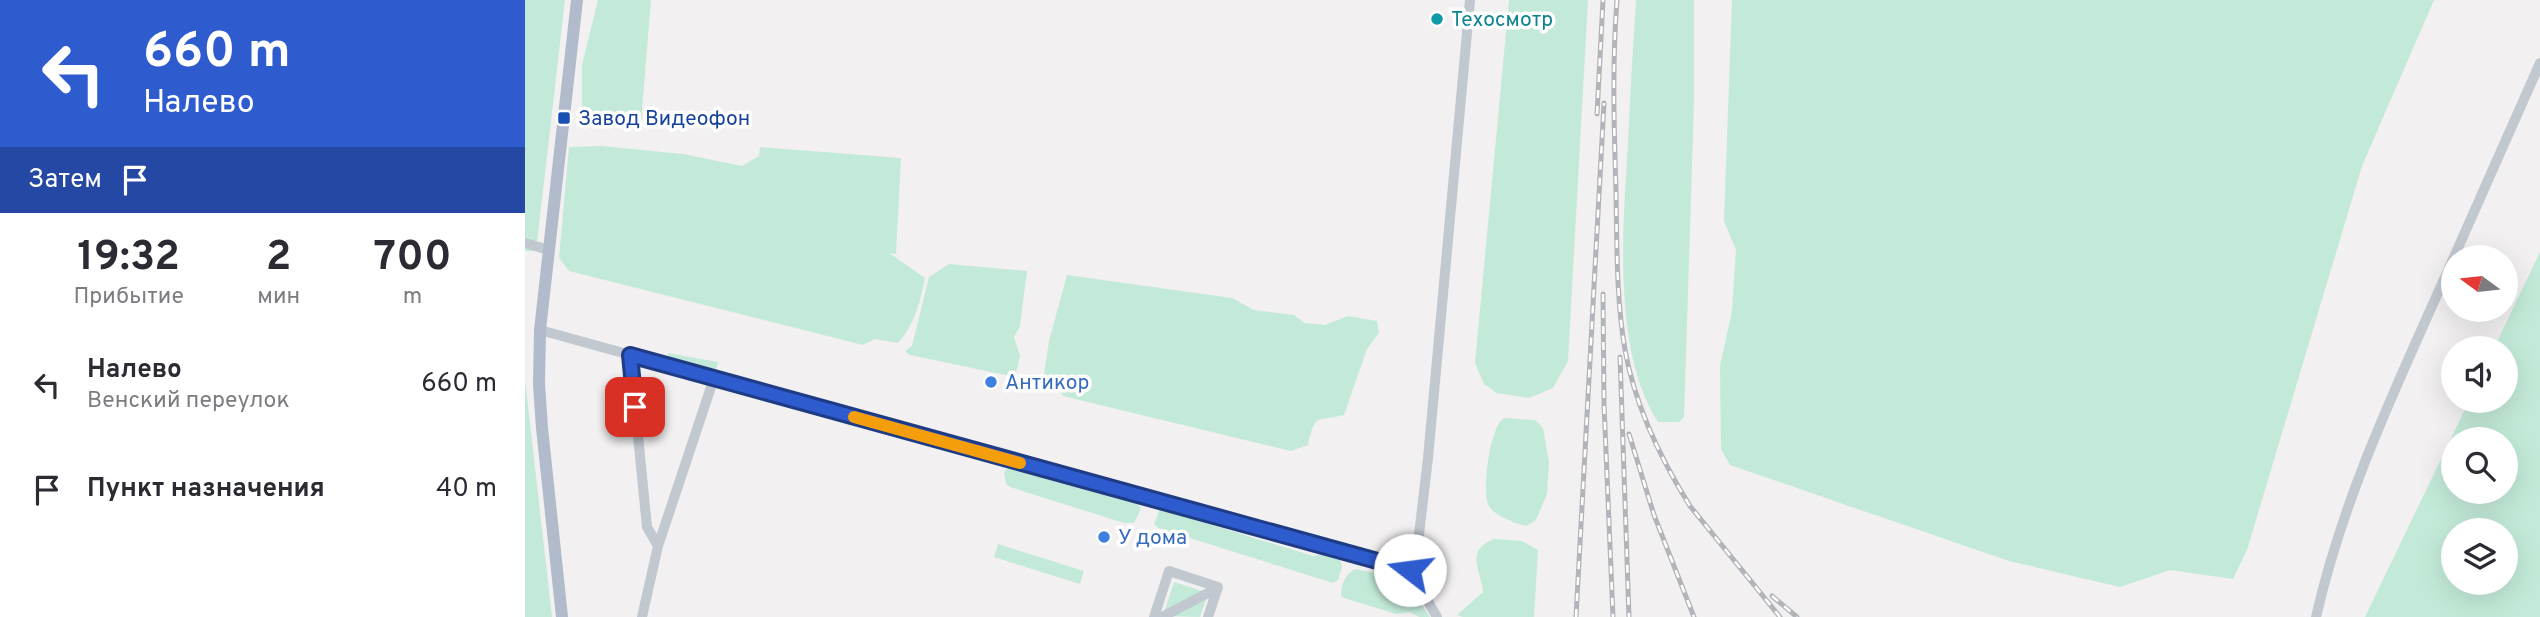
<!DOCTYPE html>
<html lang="ru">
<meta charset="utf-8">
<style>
:root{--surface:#fff;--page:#f7f7f7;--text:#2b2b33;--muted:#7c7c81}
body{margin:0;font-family:Overpass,sans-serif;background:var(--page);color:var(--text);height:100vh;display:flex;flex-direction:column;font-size:26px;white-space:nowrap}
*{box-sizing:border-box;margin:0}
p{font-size:23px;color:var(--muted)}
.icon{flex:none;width:38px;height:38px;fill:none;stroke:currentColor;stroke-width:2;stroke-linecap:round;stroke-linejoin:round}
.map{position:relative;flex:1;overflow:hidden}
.panel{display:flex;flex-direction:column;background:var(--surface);width:525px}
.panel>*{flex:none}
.banner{background:#2e5bce;color:#fff;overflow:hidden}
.needle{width:46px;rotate:285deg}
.controls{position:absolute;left:1916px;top:245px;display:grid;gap:14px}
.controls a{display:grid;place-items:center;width:77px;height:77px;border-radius:50%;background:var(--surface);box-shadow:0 7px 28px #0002;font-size:35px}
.pin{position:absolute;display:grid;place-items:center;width:60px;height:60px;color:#fff;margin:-30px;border-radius:14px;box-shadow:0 4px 10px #0006}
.me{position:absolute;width:77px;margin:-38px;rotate:285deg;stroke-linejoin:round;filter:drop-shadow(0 0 5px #0008)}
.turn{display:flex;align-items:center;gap:24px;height:147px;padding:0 28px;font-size:32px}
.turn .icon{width:91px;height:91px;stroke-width:2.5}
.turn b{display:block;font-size:49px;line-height:60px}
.then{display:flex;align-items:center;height:66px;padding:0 28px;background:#0003;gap:14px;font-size:26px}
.eta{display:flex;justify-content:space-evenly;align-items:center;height:119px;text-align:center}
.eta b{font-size:42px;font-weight:700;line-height:49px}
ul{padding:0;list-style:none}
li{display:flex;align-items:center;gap:21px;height:105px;padding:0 28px}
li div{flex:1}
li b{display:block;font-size:26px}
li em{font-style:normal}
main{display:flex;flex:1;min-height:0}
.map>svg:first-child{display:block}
.green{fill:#c3ead8;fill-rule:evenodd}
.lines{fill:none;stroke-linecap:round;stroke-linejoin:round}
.minor{stroke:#c2c8d0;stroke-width:10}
.major{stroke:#b2bbcb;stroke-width:12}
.rail-casing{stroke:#b3b4b9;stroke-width:5}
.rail{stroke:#fff;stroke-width:2.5;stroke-dasharray:8;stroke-linecap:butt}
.route-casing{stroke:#1e3b86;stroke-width:18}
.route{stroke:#2e5bce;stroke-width:12}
.slow{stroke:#f59e0b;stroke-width:12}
.culture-dot{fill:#0f9aa8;stroke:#fff;stroke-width:2.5}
.transit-dot{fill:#1a4fb4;stroke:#fff;stroke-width:2.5}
.shop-dot{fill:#3f7fe0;stroke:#fff;stroke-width:2.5}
.labels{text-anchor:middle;stroke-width:7;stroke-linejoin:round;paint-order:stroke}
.culture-label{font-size:21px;fill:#0d838f;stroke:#fff;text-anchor:start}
.transit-label{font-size:21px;fill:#164399;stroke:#fff;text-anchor:start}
.shop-label{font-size:21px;fill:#366cbe;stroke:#fff;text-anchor:start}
</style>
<main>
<section class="panel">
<div class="banner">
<div class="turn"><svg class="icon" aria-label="left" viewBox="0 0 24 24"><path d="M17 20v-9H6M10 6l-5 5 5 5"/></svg><div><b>660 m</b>Налево</div></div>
<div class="then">Затем<svg class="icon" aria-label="arrive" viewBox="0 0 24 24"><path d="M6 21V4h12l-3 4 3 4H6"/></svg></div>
</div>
<div class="eta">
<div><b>19:32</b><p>Прибытие</p></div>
<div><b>2</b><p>мин</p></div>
<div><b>700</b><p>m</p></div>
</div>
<ul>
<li><svg class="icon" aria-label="left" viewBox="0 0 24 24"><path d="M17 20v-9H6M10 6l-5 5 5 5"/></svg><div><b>Налево</b><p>Венский переулок</p></div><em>660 m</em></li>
<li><svg class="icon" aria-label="arrive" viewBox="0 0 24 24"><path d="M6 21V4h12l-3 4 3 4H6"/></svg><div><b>Пункт назначения</b></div><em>40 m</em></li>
</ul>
</section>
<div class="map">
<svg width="2015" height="617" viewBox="0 0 2015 617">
<rect width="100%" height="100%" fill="#f2f0f0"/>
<!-- green -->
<path class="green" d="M 0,0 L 40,0 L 11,251 L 0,251 Z
M 73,0 L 126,0 L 116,122 L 57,121 L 57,65 Z
M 984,0 L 1063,0 L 1043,361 L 1028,388 L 1004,398 L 972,393 L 959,384 L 950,363 Z
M 1111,0 L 1169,0 L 1169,102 L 1159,417 L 1154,422 L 1133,422 C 1087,351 1098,226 1103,144 C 1105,96 1108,48 1111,0 Z
M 1207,0 L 1909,0 L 1837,166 L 1722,550 L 1708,579 L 1645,570 L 1595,587 L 1484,561 L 1205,465 L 1196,449 L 1195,366 L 1207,311 L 1211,250 L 1199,221 Z
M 77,146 L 158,154 L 217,166 L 234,156 L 235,147 L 376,158 L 371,254 L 364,253 L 400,278 C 395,302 390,324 373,343 L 350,339 L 338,345 L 44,271 L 34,258 L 44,147 Z
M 2015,252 L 2015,617 L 1840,617 L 1944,401 L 1981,401 L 1981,348 L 1969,348 ZM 1928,439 L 1981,439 L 1981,492 L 1928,492 ZM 1928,530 L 1981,530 L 1981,583 L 1928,583 Z
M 424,264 L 502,271 L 495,326 L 489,337 L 495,356 L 490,377 L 385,355 L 380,351 L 387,346 L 404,277 Z
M 542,275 L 707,298 L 729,310 L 769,315 L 780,323 L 800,325 L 823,316 L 852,321 L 854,333 L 842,349 L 819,415 C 789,422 791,413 783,445 L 766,451 L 538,396 L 533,386 L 518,381 L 524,341 Z
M 143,353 L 193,362 L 190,373 L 143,360 Z
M 0,379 L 27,617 L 0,617 Z
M 979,418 L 1010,420 L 1018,428 L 1024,462 L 1022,494 L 1011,520 L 1001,526 C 990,523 968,516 963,504 C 957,489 965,426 979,418 Z
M 484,467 L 611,503 L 616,509 L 609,523 L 599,523 L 485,487 L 481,484 L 479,472 Z
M 635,509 L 788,556 L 798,554 L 815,560 L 817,567 L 813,580 L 808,583 L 633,528 L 629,524 Z
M 969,539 L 997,541 L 1013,550 L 1009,617 L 938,617 L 932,615 L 958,592 C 956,570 939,551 969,539 Z
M 473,544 L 559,571 L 555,584 L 469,557 Z
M 831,569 L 876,579 L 882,583 L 905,617 L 894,617 L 885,612 L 871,614 L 819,598 L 816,596 C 816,585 820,573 831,569 Z
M 649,582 L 683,593 L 675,617 L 638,616 Z"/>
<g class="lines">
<!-- minor -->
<path class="minor" d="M 0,243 L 24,250
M 1929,257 L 2015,63
M 15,330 L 885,570
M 105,355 L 122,527 L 133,546 L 117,617
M 133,546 L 189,378
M 885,570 L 891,560 L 903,458 L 945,0
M 885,570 L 912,617
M 629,617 L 644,571 L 693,587 L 683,617
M 637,617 L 683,593 L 690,595
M 1791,617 C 1820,490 1876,377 1928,259"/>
<!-- major -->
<path class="major" d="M 37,617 L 17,428 L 14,384 L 15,330 L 52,0"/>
<defs>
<path id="rail" d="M 1092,0 C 1087,64 1089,127 1091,191 C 1092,244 1091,297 1100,350 C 1110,405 1135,458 1165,506 L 1255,617
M 1072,114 L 1078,0
M 1078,294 L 1079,404 L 1088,617
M 1095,357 L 1104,617
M 1104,434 L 1129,515 L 1169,617
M 1247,596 L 1272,617
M 1051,617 L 1079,103"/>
</defs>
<!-- rail casing -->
<use href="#rail" class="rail-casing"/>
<!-- rail -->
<use href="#rail" class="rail"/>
</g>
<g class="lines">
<defs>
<path id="route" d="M 110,407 L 105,355 L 885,570"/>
</defs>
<!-- route casing -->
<use href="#route" class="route-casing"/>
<!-- route -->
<use href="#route" class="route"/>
<!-- slow -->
<path class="slow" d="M 329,417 L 495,463"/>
</g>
<!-- markers -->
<circle class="culture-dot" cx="912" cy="19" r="7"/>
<rect class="transit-dot" x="32" y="111" width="14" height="14" rx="3.5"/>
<g class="shop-dot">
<circle cx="466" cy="382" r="7"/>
<circle cx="579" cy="537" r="7"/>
</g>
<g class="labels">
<!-- culture labels -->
<g class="culture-label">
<text x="926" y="26">Техосмотр</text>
</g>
<!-- transit labels -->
<g class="transit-label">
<text x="53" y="125">Завод Видеофон</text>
</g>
<!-- shop labels -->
<g class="shop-label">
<text x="480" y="389">Антикор</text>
<text x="593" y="544">У дома</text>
</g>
</g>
</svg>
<div class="controls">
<a><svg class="needle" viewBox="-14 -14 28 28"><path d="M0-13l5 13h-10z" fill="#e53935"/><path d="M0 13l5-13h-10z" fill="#7c7c81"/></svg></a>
<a><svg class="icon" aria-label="sound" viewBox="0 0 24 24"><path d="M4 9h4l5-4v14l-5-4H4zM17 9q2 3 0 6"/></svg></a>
<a><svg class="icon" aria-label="search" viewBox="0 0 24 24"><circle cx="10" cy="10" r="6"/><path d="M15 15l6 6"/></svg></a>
<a><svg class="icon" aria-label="layers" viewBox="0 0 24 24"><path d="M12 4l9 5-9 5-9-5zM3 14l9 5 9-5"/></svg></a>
</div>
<div class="pin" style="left:110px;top:407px;background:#d93025"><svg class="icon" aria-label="arrive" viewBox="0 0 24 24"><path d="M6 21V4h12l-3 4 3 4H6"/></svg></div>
<svg class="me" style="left:885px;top:570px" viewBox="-20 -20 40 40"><circle r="19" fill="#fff"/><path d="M0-13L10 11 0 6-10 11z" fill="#2e5bce"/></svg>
</div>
</main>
